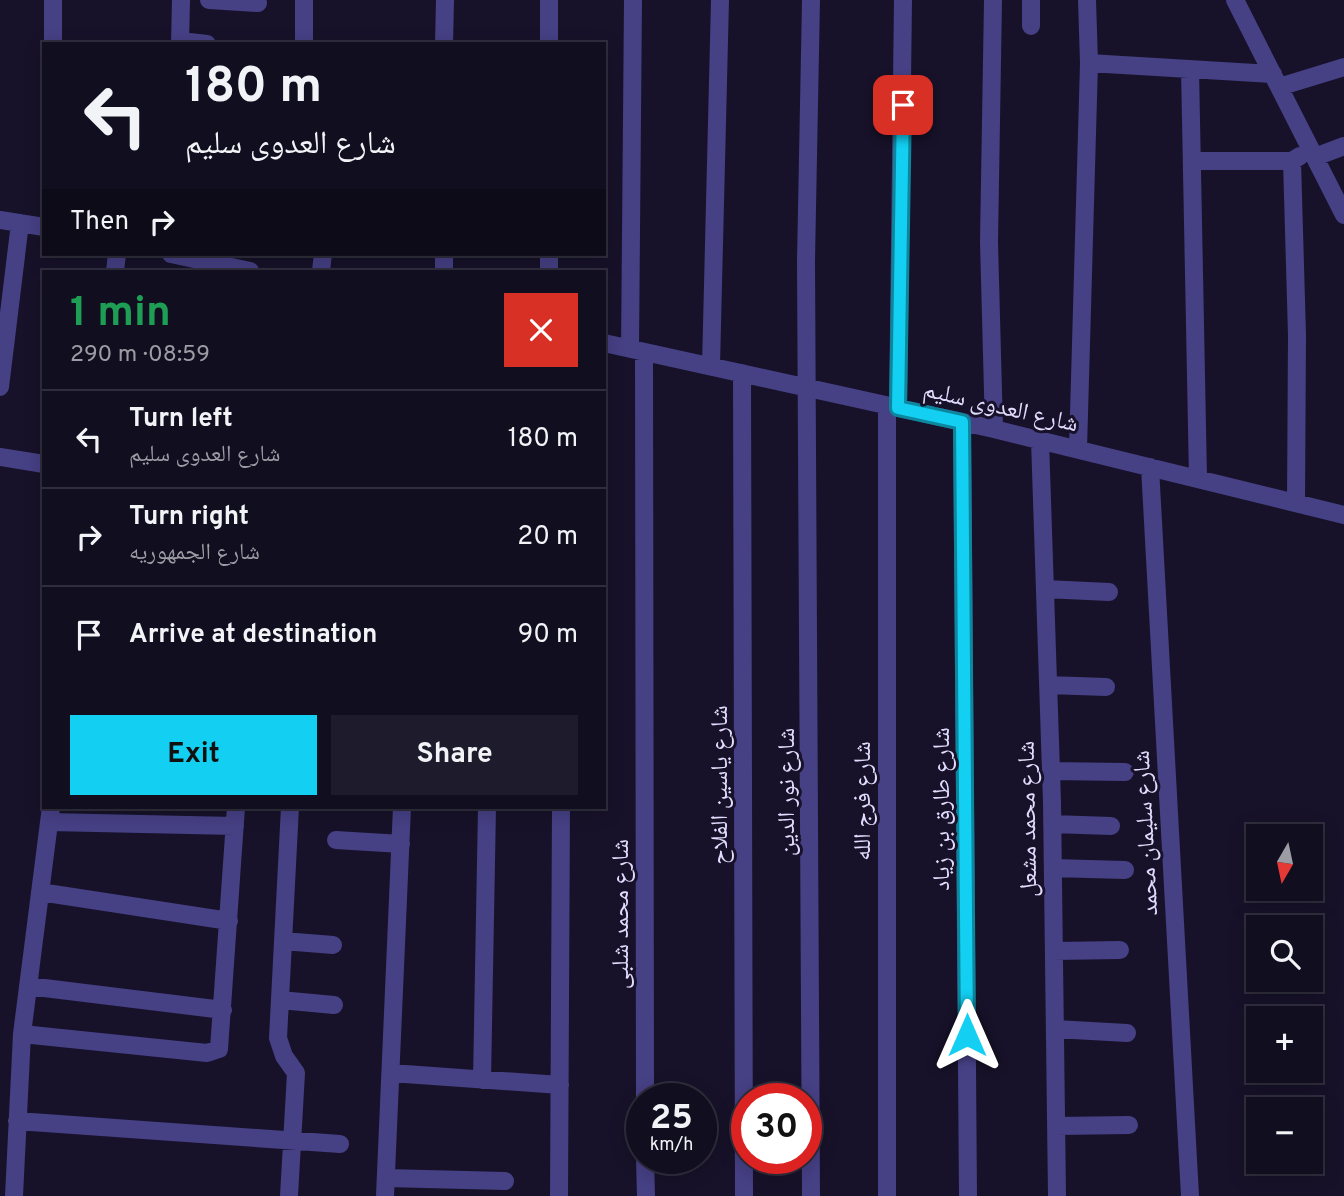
<!DOCTYPE html>
<meta charset="utf-8">
<style>
:root{--surface:#110e1f;--page:#1e1c2c;--text:#f1f3f6;--muted:#9c9ca4;--line:#302e3d;--accent:#13cff2}
body{margin:0;font-family:Overpass,"Noto Naskh Arabic",sans-serif;background:var(--page);color:var(--text);height:100vh;display:flex;flex-direction:column;font-size:26px;white-space:nowrap}
*{box-sizing:border-box;margin:0}
p{font-size:23px;color:var(--muted)}
.icon{flex:none;width:38px;height:38px;fill:none;stroke:currentColor;stroke-width:2;stroke-linecap:round;stroke-linejoin:round}
.map{position:relative;flex:1;overflow:hidden}
.panel{position:absolute;left:42px;top:270px;width:564px;height:539px;display:flex;flex-direction:column;background:var(--surface);border-radius:0px;box-shadow:0 4px 18px #0003,0 0 0 2px var(--line)}
.panel>*{flex:none}
.hud{position:absolute;left:42px;top:42px;width:564px;height:214px;border-radius:0px;box-shadow:0 4px 18px #0003,0 0 0 2px var(--line);background:#110e1f;color:var(--text);overflow:hidden}
.needle{width:46px;rotate:189deg}
.controls{position:absolute;left:1246px;top:824px;display:grid;gap:14px}
.controls a{display:grid;place-items:center;width:77px;height:77px;border-radius:0px;background:var(--surface);box-shadow:0 4px 18px #0003,0 0 0 2px var(--line);font-size:35px}
.speed{position:absolute;left:626px;top:1083px;display:flex;gap:14px;font-size:35px;font-weight:700;text-align:center}
.speed>*{display:grid;place-content:center;width:91px;height:91px;border-radius:50%;background:var(--surface);box-shadow:0 4px 18px #0003,0 0 0 2px var(--line);line-height:1}
.speed small{font-size:18px;font-weight:400}
.speed .limit{border:10px solid #d22;background:#fff;color:#111}
.pin{position:absolute;display:grid;place-items:center;width:60px;height:60px;color:#fff;margin:-30px;border-radius:14px;box-shadow:0 4px 10px #0006}
.me{position:absolute;width:77px;margin:-38px;rotate:0deg;stroke-linejoin:round;filter:drop-shadow(0 0 5px #0008)}
.turn{display:flex;align-items:center;gap:24px;height:147px;padding:0 28px;font-size:32px}
.turn .icon{width:91px;height:91px;stroke-width:2.5}
.turn b{display:block;font-size:49px;line-height:60px}
.then{display:flex;align-items:center;height:66px;padding:0 28px;background:#0003;gap:14px;font-size:26px}
.round{display:grid;place-items:center;flex:none;width:74px;height:74px;border-radius:0px;background:var(--page)}
.summary{display:flex;align-items:center;justify-content:space-between;height:119px;padding:0 28px}
h1{font-size:42px;font-weight:700;line-height:52px;color:#1e9e55}
.action{display:flex;gap:14px;margin-top:auto;padding:14px 28px}
.action a{flex:1;height:80px;border-radius:0px;background:var(--accent);color:#111;font-size:28px;font-weight:700;line-height:80px;text-align:center}
.action a+a{background:var(--page);color:var(--text)}
ul{padding:0;list-style:none}
li{display:flex;align-items:center;gap:21px;height:98px;padding:0 28px;border-top:2px solid var(--line)}
li div{flex:1}
li b{display:block;font-size:26px}
li em{font-style:normal}
.map>svg:first-child{display:block}
.lines{fill:none;stroke-linecap:round;stroke-linejoin:round}
.minor{stroke:#464085;stroke-width:18}
.route-casing{stroke:#0c879d;stroke-width:18}
.route{stroke:#13cff2;stroke-width:12}
.labels{text-anchor:middle;stroke-width:6;stroke-linejoin:round;paint-order:stroke}
.street-label{font-size:24px;fill:#e1dcfd;stroke:#171229}
</style>
<div class="map">
<svg width="1344" height="1196" viewBox="0 0 1344 1196">
<rect width="100%" height="100%" fill="#171229"/>
<g class="lines">
<!-- minor -->
<path class="minor" d="M 209,0 L 258,3
M 304,0 L 304,44
M 549,0 L 549,44
M 811,0 L 806,261 L 811,1196
M 993,0 L 989,242 L 994,429
M 1031,0 L 1031,26
M 1235,0 L 1344,215
M 180,41 L 207,44
M 53,44 L 53,0
M 180,44 L 181,0
M 444,44 L 445,0
M 1089,63 L 1273,74
M 1190,69 L 1198,478
M 1279,87 L 1344,67
M 1315,157 L 1344,146
M 1193,161 L 1292,161 L 1300,156
M 1292,161 L 1297,335 L 1296,503
M 0,220 L 44,227
M 171,254 L 250,271
M 444,254 L 444,271
M 549,254 L 549,271
M 115,271 L 117,254
M 321,271 L 323,254
M 604,343 L 994,429 L 1344,515
M 630,349 L 633,0
M 644,352 L 645,1099
M 711,366 L 720,0
M 742,373 L 744,1196
M 0,387 L 20,223
M 887,406 L 887,1196
M 898,408 L 903,0
M 962,422 L 968,1196
M 1040,440 L 1052,802 L 1057,1196
M 1078,449 L 1089,63 L 1087,0
M 0,457 L 44,464
M 1150,467 L 1190,1196
M 1045,589 L 1109,592
M 1048,685 L 1106,687
M 1051,771 L 1125,772
M 49,822 L 235,826
M 1052,824 L 1111,826
M 336,840 L 401,844
M 1053,868 L 1125,870
M 40,892 L 229,921
M 283,941 L 333,945
M 1054,951 L 1120,950
M 28,986 L 223,1010
M 280,1000 L 334,1005
M 1055,1029 L 1127,1033
M 22,1034 L 207,1053 L 219,1049 L 236,807
M 391,1073 L 560,1085
M 482,1080 L 487,807
M 17,1121 L 340,1144
M 1056,1126 L 1129,1125
M 645,1158 L 646,1196
M 386,1178 L 505,1181
M 14,1196 L 22,1034 L 51,807
M 289,1196 L 296,1073 L 284,1056 L 278,1038 L 290,807
M 385,1196 L 402,807
M 559,1196 L 561,807"/>
</g>
<g class="lines">
<defs>
<path id="route" d="M 903,105 L 898,408 L 962,422 L 967,1035"/>
</defs>
<!-- route casing -->
<use href="#route" class="route-casing"/>
<!-- route -->
<use href="#route" class="route"/>
</g>
<g class="labels">
<!-- street labels -->
<g class="street-label">
<text transform="translate(1001 406) rotate(13)" y="8">شارع العدوى سليم</text>
<text transform="translate(719 785) rotate(-90)" y="8">شارع ياسين الفلاح</text>
<text transform="translate(786 792) rotate(-90)" y="8">شارع نور الدين</text>
<text transform="translate(862 801) rotate(-90)" y="8">شارع فرج الله</text>
<text transform="translate(941 809) rotate(-90)" y="8">شارع طارق بن زياد</text>
<text transform="translate(1027 819) rotate(-91)" y="8">شارع محمد مشعل</text>
<text transform="translate(1145 833) rotate(-93)" y="8">شارع سليمان محمد</text>
<text transform="translate(620 914) rotate(-90)" y="8">شارع محمد شلبى</text>
</g>
</g>
</svg>
<div class="controls">
<a><svg class="needle" viewBox="-14 -14 28 28"><path d="M0-13l5 13h-10z" fill="#e53935"/><path d="M0 13l5-13h-10z" fill="#9c9ca4"/></svg></a>
<a><svg class="icon" aria-label="search" viewBox="0 0 24 24"><circle cx="10" cy="10" r="6"/><path d="M15 15l6 6"/></svg></a>
<a>+</a>
<a>−</a>
</div>
<div class="speed"><div>25<small>km/h</small></div><div class="limit">30</div></div>
<div class="pin" style="left:903px;top:105px;background:#d93025"><svg class="icon" aria-label="arrive" viewBox="0 0 24 24"><path d="M6 21V4h12l-3 4 3 4H6"/></svg></div>
<svg class="me" style="left:967px;top:1035px" viewBox="-20 -20 40 40"><path d="M0-17L14 15 0 8-14 15z" fill="#13cff2" stroke="#fff" stroke-width="4"/></svg>
<div class="hud">
<div class="turn"><svg class="icon" aria-label="left" viewBox="0 0 24 24"><path d="M17 20v-9H6M10 6l-5 5 5 5"/></svg><div><b>180 m</b>شارع العدوى سليم</div></div>
<div class="then">Then<svg class="icon" aria-label="right" viewBox="0 0 24 24"><path d="M7 20v-9h11M14 6l5 5-5 5"/></svg></div>
</div>
<section class="panel">
<div class="summary"><div><h1>1 min</h1><p>290 m · 08:59</p></div><a class="round" style="background:#d93025;color:#fff"><svg class="icon" aria-label="close" viewBox="0 0 24 24"><path d="M6 6l12 12M18 6L6 18"/></svg></a></div>
<ul>
<li><svg class="icon" aria-label="left" viewBox="0 0 24 24"><path d="M17 20v-9H6M10 6l-5 5 5 5"/></svg><div><b>Turn left</b><p>شارع العدوى سليم</p></div><em>180 m</em></li>
<li><svg class="icon" aria-label="right" viewBox="0 0 24 24"><path d="M7 20v-9h11M14 6l5 5-5 5"/></svg><div><b>Turn right</b><p>شارع الجمهوريه</p></div><em>20 m</em></li>
<li><svg class="icon" aria-label="arrive" viewBox="0 0 24 24"><path d="M6 21V4h12l-3 4 3 4H6"/></svg><div><b>Arrive at destination</b></div><em>90 m</em></li>
</ul>
<div class="action"><a>Exit</a><a>Share</a></div>
</section>
</div>
